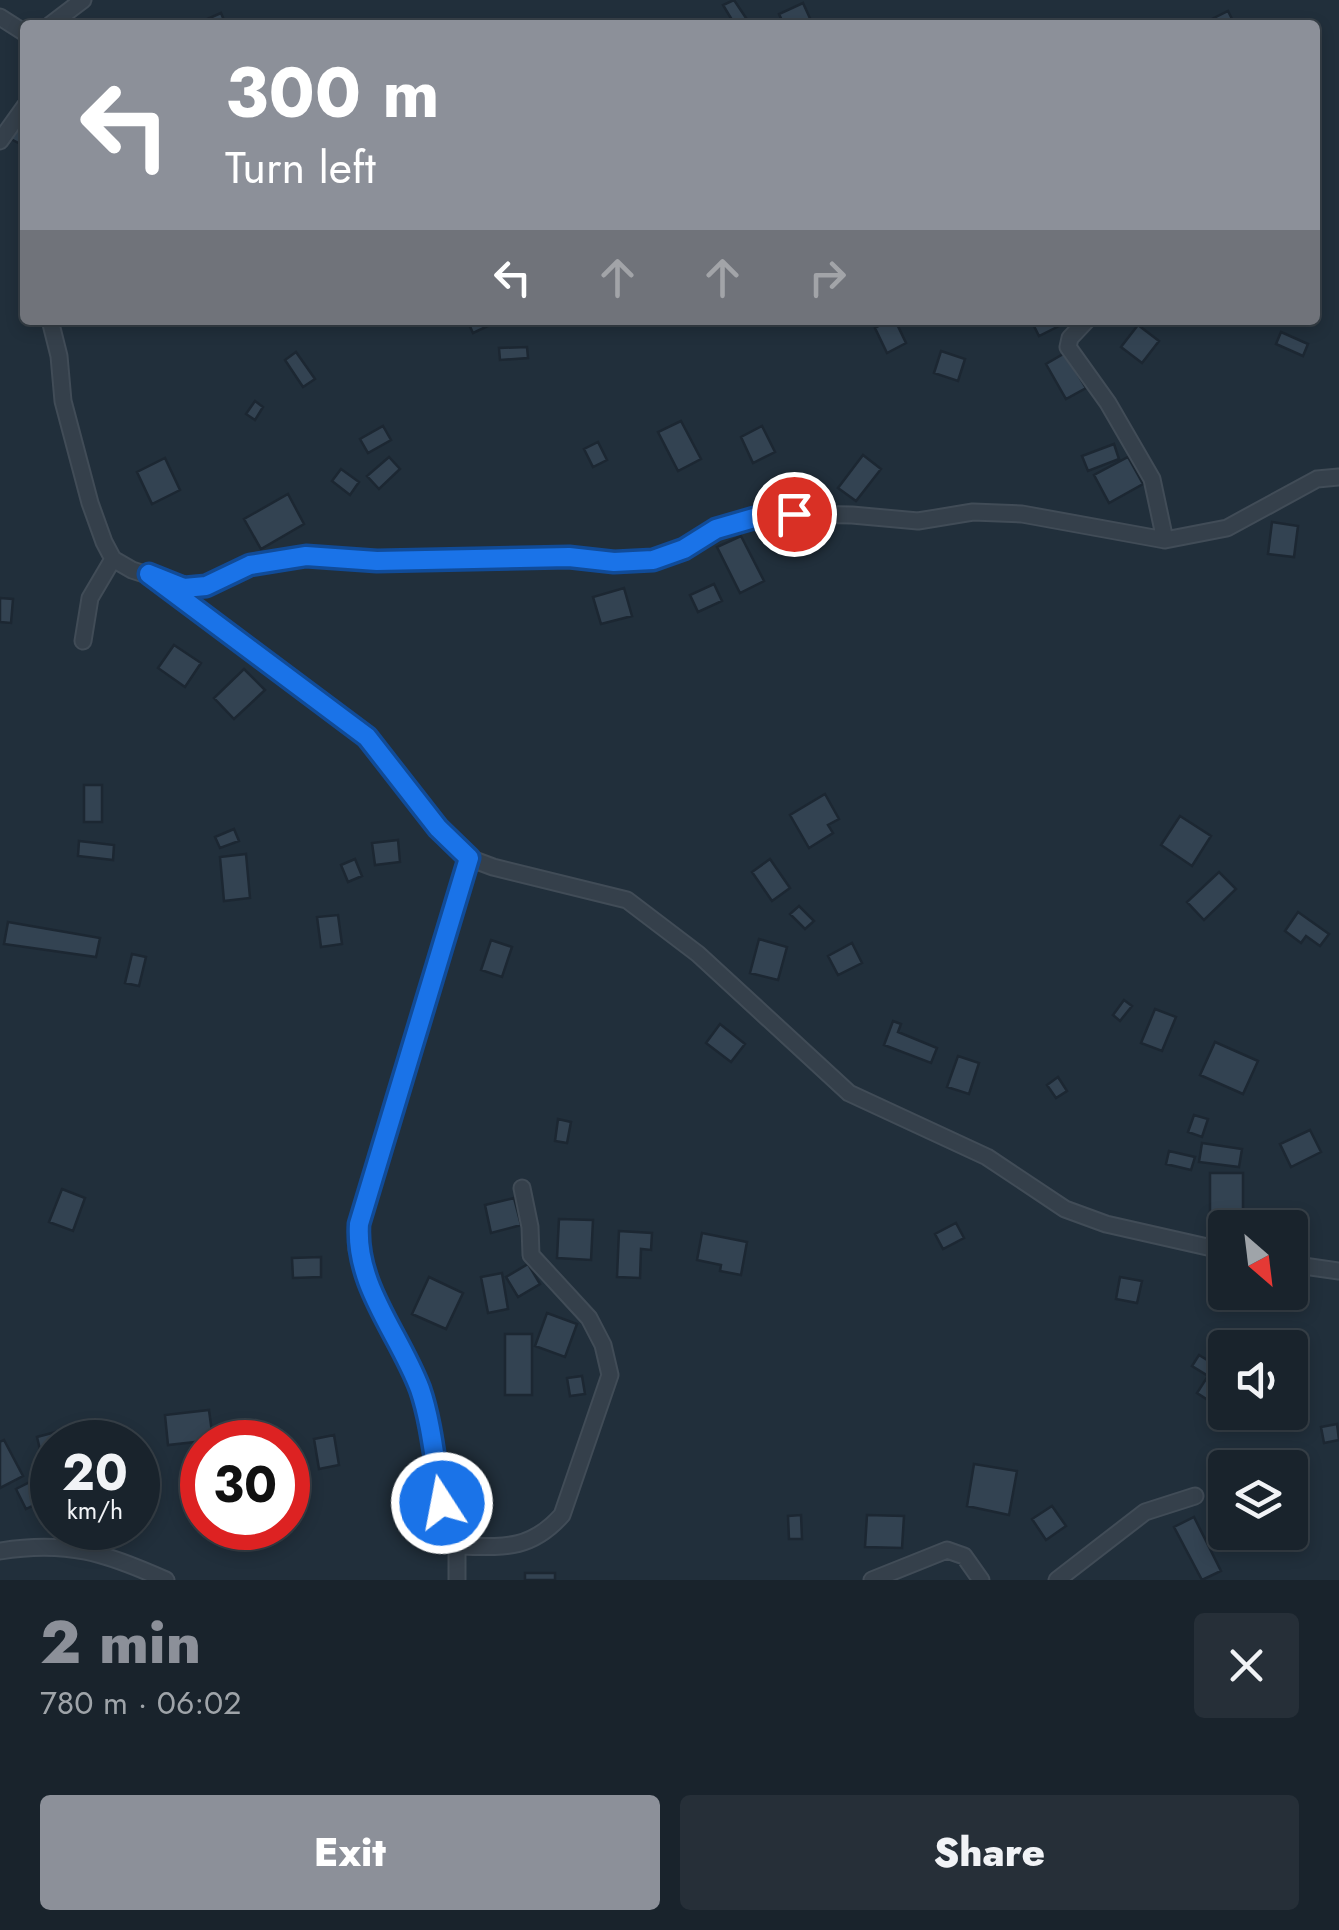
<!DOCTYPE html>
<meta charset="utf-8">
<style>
:root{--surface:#19232c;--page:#262f38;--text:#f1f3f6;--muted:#9fa4a9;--line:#374048;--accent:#8c9099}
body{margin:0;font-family:Jost,sans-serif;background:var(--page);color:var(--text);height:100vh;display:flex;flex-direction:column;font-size:38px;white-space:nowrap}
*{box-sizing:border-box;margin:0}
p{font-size:32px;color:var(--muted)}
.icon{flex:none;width:55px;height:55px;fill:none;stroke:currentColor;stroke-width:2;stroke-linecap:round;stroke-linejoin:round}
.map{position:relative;height:1580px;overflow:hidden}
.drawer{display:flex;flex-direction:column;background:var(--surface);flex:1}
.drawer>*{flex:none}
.top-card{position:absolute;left:20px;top:20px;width:1300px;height:305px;border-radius:10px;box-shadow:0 5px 15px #0003,0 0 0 2px var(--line);background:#8c9099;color:#fff;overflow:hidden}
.needle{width:65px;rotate:152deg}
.buttons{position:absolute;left:1208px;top:1210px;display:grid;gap:20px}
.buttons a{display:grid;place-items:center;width:100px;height:100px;border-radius:10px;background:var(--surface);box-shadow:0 5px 15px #0003,0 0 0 2px var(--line);font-size:50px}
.speed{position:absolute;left:30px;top:1420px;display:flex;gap:20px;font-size:50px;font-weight:700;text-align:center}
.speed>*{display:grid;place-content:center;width:130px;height:130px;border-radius:50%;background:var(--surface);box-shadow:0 5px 15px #0003,0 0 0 2px var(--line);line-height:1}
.speed small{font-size:25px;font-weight:400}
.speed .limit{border:15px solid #d22;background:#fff;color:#111}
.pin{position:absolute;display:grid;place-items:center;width:85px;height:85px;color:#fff;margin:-42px;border:5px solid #fff;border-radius:50%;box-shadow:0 2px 10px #0007}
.me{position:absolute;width:110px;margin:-55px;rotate:349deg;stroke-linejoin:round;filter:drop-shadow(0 0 8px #0008)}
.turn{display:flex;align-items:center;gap:35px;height:210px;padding:0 40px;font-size:45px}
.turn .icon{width:130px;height:130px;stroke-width:2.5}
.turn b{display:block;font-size:70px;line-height:85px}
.lanes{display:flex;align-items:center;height:95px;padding:0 40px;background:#0003;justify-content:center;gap:50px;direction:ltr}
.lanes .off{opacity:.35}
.round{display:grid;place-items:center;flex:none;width:105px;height:105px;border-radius:10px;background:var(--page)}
.overview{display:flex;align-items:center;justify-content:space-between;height:170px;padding:0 40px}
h1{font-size:60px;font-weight:800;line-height:75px;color:var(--accent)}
.action{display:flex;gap:20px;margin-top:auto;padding:20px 40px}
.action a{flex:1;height:115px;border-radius:10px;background:var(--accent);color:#fff;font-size:40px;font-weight:800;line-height:115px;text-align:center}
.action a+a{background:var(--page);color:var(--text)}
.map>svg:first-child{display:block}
.building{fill:#334352;stroke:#1c2732;stroke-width:2.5}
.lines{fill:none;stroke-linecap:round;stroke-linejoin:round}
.street-casing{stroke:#414c57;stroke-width:19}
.street{stroke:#35404b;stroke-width:15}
.route-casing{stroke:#114b97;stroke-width:25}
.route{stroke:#1a73e8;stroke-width:18}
</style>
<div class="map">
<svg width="1339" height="1580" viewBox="0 0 1339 1580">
<rect width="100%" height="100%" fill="#212f3b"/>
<!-- building -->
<path class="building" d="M 734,0 L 746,18 L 735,25 L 723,5 Z
M 803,3 L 813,25 L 784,25 L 779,14 Z
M 1228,11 L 1235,25 L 1215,25 L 1212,19 Z
M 221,13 L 226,25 L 199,25 L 198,23 Z
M 17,127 L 25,131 L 24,146 L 11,139 Z
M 467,320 L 485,320 L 488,326 L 473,333 Z
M 890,320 L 895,320 L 906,343 L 887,353 L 875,328 Z
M 1031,320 L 1059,320 L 1061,325 L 1039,336 Z
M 1138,325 L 1159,341 L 1142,363 L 1121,347 Z
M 1281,332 L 1308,344 L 1303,356 L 1276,344 Z
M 527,347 L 528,358 L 500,360 L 499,348 Z
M 941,351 L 965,359 L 958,381 L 934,373 Z
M 296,352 L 315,379 L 303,387 L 285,360 Z
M 1065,353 L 1086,388 L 1066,399 L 1046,364 Z
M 255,401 L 263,407 L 255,420 L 246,414 Z
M 681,421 L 701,459 L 678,471 L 658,432 Z
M 383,426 L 391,440 L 368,453 L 360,439 Z
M 762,426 L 775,452 L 753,463 L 741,437 Z
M 598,442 L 607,460 L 593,467 L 584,449 Z
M 1114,444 L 1119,459 L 1088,471 L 1082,456 Z
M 863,455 L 881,469 L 856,501 L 838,488 Z
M 389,457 L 400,469 L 379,489 L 367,476 Z
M 1128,457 L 1143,484 L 1109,503 L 1094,475 Z
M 165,458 L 180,490 L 152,504 L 137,472 Z
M 341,469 L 359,482 L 350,495 L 332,481 Z
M 288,494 L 304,524 L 261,549 L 244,519 Z
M 1272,522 L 1298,526 L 1294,557 L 1268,554 Z
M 741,536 L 764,581 L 740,593 L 717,547 Z
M 714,584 L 722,601 L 698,612 L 690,595 Z
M 624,588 L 632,616 L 601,624 L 593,597 Z
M 0,598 L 13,599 L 11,623 L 0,622 Z
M 174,645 L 201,663 L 185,687 L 158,668 Z
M 244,669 L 265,690 L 234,719 L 214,698 Z
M 84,785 L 102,785 L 102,822 L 84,822 Z
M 825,794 L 839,819 L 828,825 L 833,833 L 809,848 L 790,815 Z
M 1180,816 L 1211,836 L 1192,866 L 1161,845 Z
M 234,829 L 239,841 L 220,848 L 215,837 Z
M 398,840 L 400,862 L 375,865 L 372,843 Z
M 79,841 L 114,845 L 113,860 L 78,856 Z
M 246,854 L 250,898 L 224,901 L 220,857 Z
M 355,859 L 362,876 L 348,882 L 341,865 Z
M 770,859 L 790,888 L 772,901 L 752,872 Z
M 1219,872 L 1236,889 L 1204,920 L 1187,902 Z
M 799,906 L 814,921 L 805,929 L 790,914 Z
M 1298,912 L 1329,934 L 1320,946 L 1306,936 L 1301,943 L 1285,931 Z
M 338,915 L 342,944 L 321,947 L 317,917 Z
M 8,922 L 100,938 L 96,957 L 4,944 Z
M 759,939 L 787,947 L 778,980 L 750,973 Z
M 491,940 L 512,947 L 502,977 L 481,970 Z
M 852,943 L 862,963 L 838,975 L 828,956 Z
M 132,954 L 146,957 L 139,986 L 125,983 Z
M 1124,1000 L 1132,1006 L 1120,1021 L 1113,1015 Z
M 1155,1009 L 1176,1017 L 1162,1051 L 1141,1043 Z
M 893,1021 L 901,1024 L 898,1032 L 937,1048 L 931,1063 L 884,1045 Z
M 720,1024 L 745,1044 L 731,1062 L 706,1043 Z
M 1215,1042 L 1258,1061 L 1243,1094 L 1200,1075 Z
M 958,1056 L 979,1063 L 969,1094 L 947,1087 Z
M 1058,1077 L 1067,1091 L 1056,1098 L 1047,1085 Z
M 1194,1115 L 1208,1119 L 1202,1137 L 1188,1132 Z
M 558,1119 L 571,1122 L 567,1143 L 555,1141 Z
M 1310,1130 L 1321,1152 L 1291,1167 L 1280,1144 Z
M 1202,1143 L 1242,1149 L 1239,1167 L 1199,1162 Z
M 1169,1151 L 1195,1157 L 1191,1170 L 1166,1164 Z
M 1210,1173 L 1243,1173 L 1243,1225 L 1210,1225 Z
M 62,1189 L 85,1198 L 73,1231 L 49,1222 Z
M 514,1198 L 521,1225 L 491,1233 L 485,1205 Z
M 559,1219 L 593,1220 L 591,1260 L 557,1258 Z
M 956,1223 L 964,1238 L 943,1249 L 935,1234 Z
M 619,1231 L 652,1233 L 651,1250 L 641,1249 L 640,1278 L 617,1277 Z
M 702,1233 L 747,1242 L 741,1275 L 720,1271 L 721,1265 L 697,1260 Z
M 321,1257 L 321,1277 L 293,1278 L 292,1258 Z
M 528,1264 L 540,1284 L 518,1297 L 506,1277 Z
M 502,1273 L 508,1309 L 488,1313 L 481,1277 Z
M 429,1277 L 463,1293 L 446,1329 L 412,1314 Z
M 1120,1277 L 1142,1281 L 1137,1303 L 1116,1299 Z
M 547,1313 L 577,1324 L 565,1357 L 535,1346 Z
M 505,1334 L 532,1334 L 532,1395 L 505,1395 Z
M 1199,1355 L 1225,1371 L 1208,1400 L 1197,1393 L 1208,1376 L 1192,1366 Z
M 582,1376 L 585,1394 L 570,1396 L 567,1378 Z
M 209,1410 L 213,1440 L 168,1445 L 165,1415 Z
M 1337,1424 L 1339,1440 L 1324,1443 L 1321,1427 Z
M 63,1430 L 67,1442 L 52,1442 L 52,1455 L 42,1458 L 37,1437 Z
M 334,1435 L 339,1465 L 319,1469 L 314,1439 Z
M 4,1440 L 23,1476 L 0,1488 L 0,1442 Z
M 974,1464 L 1017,1471 L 1009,1515 L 967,1506 Z
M 52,1481 L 52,1523 L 46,1523 L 44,1482 Z
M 30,1482 L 40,1502 L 26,1509 L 16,1489 Z
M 1052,1506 L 1066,1526 L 1046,1540 L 1032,1519 Z
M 801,1515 L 802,1539 L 789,1539 L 788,1516 Z
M 867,1515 L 904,1516 L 902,1548 L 865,1547 Z
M 1194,1517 L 1221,1571 L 1202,1580 L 1174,1527 Z
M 525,1573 L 555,1573 L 555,1580 L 525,1580 Z"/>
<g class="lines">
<defs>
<path id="street" d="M 0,17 L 25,33
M 50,25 L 83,0
M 0,141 L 25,106
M 50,320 L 59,356 L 63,401 L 90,503 L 104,542 L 113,559 L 132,570 L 184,587 L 206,586 L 250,565 L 305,557 L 377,561 L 569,557 L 614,562 L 653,560 L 684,549 L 716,529 L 754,518 L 794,514 L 852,515 L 918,521 L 973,512 L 1022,514 L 1165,540 L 1227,528 L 1317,479 L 1339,477
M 1087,320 L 1070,338 L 1068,347 L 1108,403 L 1152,479 L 1165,540
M 165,586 L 367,737 L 437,828 L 469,858 L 493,867 L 627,900 L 698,954 L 849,1093 L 987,1157 L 1065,1209 L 1106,1224 L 1225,1251
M 83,641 L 90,598 L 113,559
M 1290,1264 L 1339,1271
M 457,1546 C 502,1547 530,1551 562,1515 L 610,1375 L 603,1345 L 589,1318 L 531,1255 L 530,1227 L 522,1188
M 0,1551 C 67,1540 106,1553 166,1580
M 457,1580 L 457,1546 L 442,1503 L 420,1390 L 382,1316 L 357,1249 L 359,1224 L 469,858
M 872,1580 L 947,1550 L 964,1556 L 981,1580
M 1057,1580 L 1145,1512 L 1195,1496"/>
</defs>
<!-- street casing -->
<use href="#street" class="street-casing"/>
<!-- street -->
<use href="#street" class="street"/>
</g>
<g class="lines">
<defs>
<path id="route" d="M 442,1503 C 435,1466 432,1424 420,1389 C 399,1333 355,1286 359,1224 L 469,858 L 438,828 L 367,737 L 149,574 L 184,588 L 206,586 L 250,565 L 306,556 L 377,561 L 569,557 L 614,562 L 653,560 L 684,549 L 716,529 L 754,518 L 794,514"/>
</defs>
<!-- route casing -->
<use href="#route" class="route-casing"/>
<!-- route -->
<use href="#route" class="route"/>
</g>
</svg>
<div class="buttons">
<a><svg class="needle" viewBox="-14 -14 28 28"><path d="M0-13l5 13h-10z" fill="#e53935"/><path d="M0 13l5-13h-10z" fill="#9fa4a9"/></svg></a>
<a><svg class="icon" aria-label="sound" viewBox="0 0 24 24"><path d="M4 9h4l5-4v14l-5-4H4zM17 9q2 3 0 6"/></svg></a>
<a><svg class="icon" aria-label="layers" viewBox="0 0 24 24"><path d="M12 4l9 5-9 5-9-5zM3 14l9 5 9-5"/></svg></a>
</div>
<div class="speed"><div>20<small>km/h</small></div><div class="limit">30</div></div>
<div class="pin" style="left:794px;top:514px;background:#d93025"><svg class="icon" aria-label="arrive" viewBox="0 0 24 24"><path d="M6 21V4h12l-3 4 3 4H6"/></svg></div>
<svg class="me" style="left:442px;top:1503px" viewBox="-20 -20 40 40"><circle r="17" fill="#1a73e8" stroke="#fff" stroke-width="3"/><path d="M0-11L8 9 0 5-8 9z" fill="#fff"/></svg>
<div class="top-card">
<div class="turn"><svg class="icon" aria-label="left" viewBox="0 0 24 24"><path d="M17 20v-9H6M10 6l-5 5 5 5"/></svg><div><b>300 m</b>Turn left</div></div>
<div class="lanes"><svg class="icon" aria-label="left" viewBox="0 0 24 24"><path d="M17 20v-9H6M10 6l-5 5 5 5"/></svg><svg class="icon off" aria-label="ahead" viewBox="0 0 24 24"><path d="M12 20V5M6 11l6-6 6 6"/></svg><svg class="icon off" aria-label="ahead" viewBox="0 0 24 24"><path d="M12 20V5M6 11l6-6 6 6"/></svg><svg class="icon off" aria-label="right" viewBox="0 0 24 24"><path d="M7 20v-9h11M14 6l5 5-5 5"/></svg></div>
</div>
</div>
<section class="drawer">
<div class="overview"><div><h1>2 min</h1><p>780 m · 06:02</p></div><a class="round"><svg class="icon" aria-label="close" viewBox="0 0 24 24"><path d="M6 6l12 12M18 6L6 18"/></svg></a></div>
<div class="action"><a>Exit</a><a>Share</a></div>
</section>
